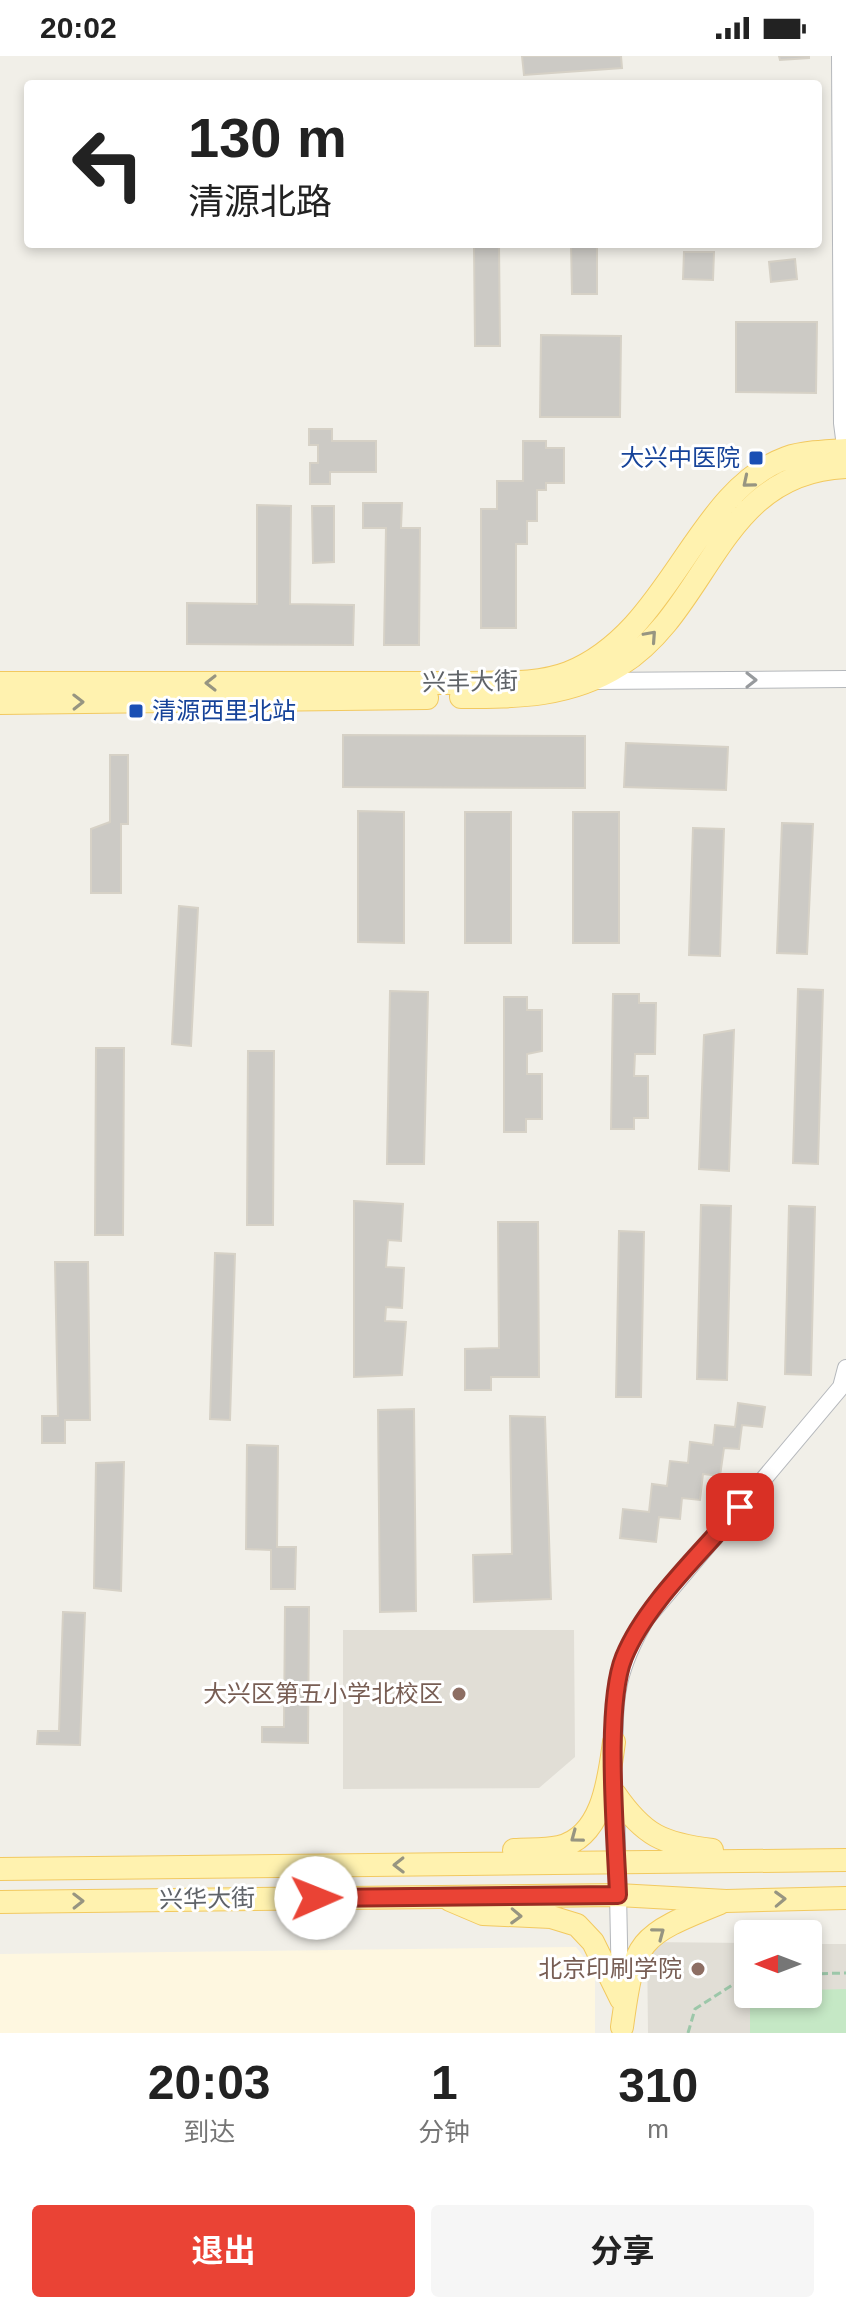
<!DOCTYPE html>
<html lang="zh">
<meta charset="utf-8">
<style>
:root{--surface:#fff;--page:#f6f6f6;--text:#222;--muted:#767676;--accent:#ea4335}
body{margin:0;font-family:Arial,"Noto Sans SC",sans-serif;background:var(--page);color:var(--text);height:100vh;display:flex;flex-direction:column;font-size:30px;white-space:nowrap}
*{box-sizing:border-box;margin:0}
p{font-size:26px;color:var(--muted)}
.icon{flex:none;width:44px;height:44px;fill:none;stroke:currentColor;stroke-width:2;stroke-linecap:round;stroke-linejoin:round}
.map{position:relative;height:1977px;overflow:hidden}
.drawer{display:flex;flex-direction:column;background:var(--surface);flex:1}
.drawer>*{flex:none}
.hud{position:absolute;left:24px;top:24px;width:798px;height:168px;border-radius:8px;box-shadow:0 4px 12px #0003;background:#fff;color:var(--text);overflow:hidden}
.needle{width:52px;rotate:270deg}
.tools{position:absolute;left:734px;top:1864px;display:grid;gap:16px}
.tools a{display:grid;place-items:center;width:88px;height:88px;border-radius:8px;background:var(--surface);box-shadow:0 4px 12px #0003;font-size:40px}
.pin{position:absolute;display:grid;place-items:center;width:68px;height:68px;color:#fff;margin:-34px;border-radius:16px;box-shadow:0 4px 12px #0006}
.me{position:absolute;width:88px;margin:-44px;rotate:89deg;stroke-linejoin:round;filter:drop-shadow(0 0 6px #0008)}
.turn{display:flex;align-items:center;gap:28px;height:168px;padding:0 32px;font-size:36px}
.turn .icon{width:104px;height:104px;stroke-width:2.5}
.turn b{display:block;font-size:56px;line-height:68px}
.eta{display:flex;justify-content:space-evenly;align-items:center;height:136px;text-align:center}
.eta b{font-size:48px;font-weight:700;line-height:56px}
.cta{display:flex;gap:16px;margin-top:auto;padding:16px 32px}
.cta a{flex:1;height:92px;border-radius:8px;background:var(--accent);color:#fff;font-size:32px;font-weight:700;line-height:92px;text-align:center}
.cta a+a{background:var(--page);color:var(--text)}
.status{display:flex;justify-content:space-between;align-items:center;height:56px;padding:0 40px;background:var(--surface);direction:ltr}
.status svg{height:22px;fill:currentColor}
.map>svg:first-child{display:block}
.commercial{fill:#fef7e0}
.education{fill:#e1ded6}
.green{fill:#c5e8c5}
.building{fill:#cccac5;stroke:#d6d1c6;stroke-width:2}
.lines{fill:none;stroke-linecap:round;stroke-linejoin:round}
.minor-casing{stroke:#b5b8bc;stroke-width:18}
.major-casing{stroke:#f2c960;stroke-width:24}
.path{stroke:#9cc7a9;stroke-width:3;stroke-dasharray:8 4;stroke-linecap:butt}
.minor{stroke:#fff;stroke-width:16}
.major{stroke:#fff2af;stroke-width:22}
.oneway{stroke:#979581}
.oneway2{stroke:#979a9d}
.route-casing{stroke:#982c22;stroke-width:20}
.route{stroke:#ea4335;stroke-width:14}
.transit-dot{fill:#1a4fb4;stroke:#fff;stroke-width:3}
.education-dot{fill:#8d6e63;stroke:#fff;stroke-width:3}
.labels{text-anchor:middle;stroke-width:6;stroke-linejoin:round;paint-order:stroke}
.transit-label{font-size:24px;fill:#164399;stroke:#fff;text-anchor:end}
.street-label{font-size:24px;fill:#5f6368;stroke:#fff}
.education-label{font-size:24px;fill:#785e54;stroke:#fff;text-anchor:end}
</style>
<div class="status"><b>20:02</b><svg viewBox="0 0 49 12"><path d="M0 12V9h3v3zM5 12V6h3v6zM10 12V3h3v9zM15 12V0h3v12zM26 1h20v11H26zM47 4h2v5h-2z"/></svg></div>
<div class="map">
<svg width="846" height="1977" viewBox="0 0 846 1977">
<rect width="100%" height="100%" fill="#f1efe8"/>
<!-- commercial -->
<path class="commercial" d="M 576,1891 L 595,1916 L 595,1977 L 0,1977 L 0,1898 Z"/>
<!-- education -->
<path class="education" d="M 343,1574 L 574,1574 L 575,1701 L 539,1732 L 343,1733 Z
M 647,1886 L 748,1887 L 748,1938 L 808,1938 L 808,1888 L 846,1888 L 846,1977 L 648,1977 Z"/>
<!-- green -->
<path class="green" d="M 846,1933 L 846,1977 L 750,1977 L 750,1938 L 808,1938 L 808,1934 Z"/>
<!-- building -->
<path class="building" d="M 522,0 L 621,0 L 622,12 L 524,19 Z
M 779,0 L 809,0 L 809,2 L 780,4 Z
M 474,188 L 499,188 L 500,290 L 475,290 Z
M 571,188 L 597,188 L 597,238 L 572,238 Z
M 684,196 L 714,196 L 713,224 L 683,223 Z
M 795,203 L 797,223 L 771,226 L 769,206 Z
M 736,266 L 817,266 L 816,337 L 736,336 Z
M 541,279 L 621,280 L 620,361 L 540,361 Z
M 309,373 L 332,373 L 332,385 L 376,385 L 376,416 L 330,416 L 330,428 L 310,428 L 310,407 L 318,407 L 318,389 L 309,389 Z
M 523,385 L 546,385 L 546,392 L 564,392 L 564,427 L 546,427 L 546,434 L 537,434 L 537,465 L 527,465 L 527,488 L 516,488 L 516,572 L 481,572 L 481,453 L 497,453 L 497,425 L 523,425 Z
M 363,447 L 402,447 L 401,472 L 420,472 L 419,589 L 384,589 L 386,472 L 363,472 Z
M 257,449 L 291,450 L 290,548 L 354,549 L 353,589 L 187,588 L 187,547 L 257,548 Z
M 312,450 L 334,450 L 334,506 L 313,507 Z
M 343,679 L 585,680 L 585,732 L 343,731 Z
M 626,687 L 728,691 L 726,734 L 624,731 Z
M 110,699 L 128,699 L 128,768 L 121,768 L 121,837 L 91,837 L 91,773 L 110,766 Z
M 358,755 L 404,756 L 404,887 L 358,886 Z
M 465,756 L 511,756 L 511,887 L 465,887 Z
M 573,756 L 619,756 L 619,887 L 573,887 Z
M 782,767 L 813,768 L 807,898 L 777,897 Z
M 693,772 L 724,773 L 720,900 L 689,899 Z
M 179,850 L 198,852 L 191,990 L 172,988 Z
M 798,933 L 823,934 L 818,1108 L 793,1107 Z
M 390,935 L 428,936 L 424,1108 L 387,1108 Z
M 613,938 L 639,938 L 639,947 L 656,947 L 655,998 L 635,998 L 634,1020 L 648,1020 L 648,1062 L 634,1062 L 634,1073 L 611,1073 Z
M 504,941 L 527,941 L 527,954 L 542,954 L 542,995 L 527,998 L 527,1018 L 542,1018 L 542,1063 L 526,1063 L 526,1076 L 504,1076 Z
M 734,974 L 729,1115 L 699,1113 L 704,979 Z
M 96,992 L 124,992 L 123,1179 L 95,1179 Z
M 248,995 L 274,995 L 273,1169 L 247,1169 Z
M 354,1145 L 403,1148 L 401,1185 L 388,1184 L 386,1211 L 404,1212 L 402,1252 L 386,1251 L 385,1265 L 406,1266 L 402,1319 L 354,1321 Z
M 701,1149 L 731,1150 L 727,1324 L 697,1323 Z
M 789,1150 L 815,1151 L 811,1319 L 785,1318 Z
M 498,1166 L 538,1166 L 539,1321 L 491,1321 L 491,1334 L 465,1334 L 465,1293 L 499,1292 Z
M 619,1175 L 644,1176 L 641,1341 L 616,1341 Z
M 215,1197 L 235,1198 L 230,1364 L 210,1363 Z
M 55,1206 L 88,1206 L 90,1364 L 65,1364 L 65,1387 L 42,1387 L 42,1360 L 58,1360 Z
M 738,1347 L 765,1351 L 762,1371 L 742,1369 L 739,1393 L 724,1392 L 720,1420 L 703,1418 L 700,1444 L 682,1442 L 680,1463 L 659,1461 L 656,1486 L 620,1482 L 623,1453 L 649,1456 L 652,1428 L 667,1430 L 670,1405 L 688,1407 L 690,1386 L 713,1389 L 715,1369 L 735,1371 Z
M 414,1353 L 416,1555 L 380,1556 L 378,1354 Z
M 510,1360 L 545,1361 L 551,1543 L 474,1546 L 473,1499 L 512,1498 Z
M 247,1389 L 278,1390 L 277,1491 L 296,1491 L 295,1533 L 271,1533 L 271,1494 L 246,1493 Z
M 124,1406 L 121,1535 L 94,1532 L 96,1407 Z
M 285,1551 L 309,1551 L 308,1687 L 262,1686 L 262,1671 L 284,1671 Z
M 63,1556 L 85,1557 L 80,1689 L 37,1688 L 38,1675 L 59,1675 Z"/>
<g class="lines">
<defs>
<path id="minor" d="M 840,0 L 842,367 L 846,398
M 594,625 L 846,623
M 615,1695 C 613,1639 618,1612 646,1563 L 841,1331 L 846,1312
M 616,1739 L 620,1935"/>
<path id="major" d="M 0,627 L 465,627 C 498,626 537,629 568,617 C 671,576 694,436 786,402 C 803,396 827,395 846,394
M 461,641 C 518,641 570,641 620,609 C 711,552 718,416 846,411
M 0,647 L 427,642
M 615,1738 C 644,1780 663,1788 712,1794
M 514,1794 C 529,1793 545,1794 559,1791 C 603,1781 609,1722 614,1686
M 0,1813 L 846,1804
M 450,1844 L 483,1858 L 551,1861 L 577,1869 L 593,1886 L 621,1943
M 0,1846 L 618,1839 L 726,1845 L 846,1842
M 622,1971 C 634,1883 638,1880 720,1847"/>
</defs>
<!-- minor casing -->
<use href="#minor" class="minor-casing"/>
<!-- major casing -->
<use href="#major" class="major-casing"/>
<!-- path -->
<path class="path" d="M 808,1918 L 846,1917
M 688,1977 L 695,1953 L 748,1919"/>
<!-- minor -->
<use href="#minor" class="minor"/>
<!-- major -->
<use href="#major" class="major"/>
</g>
<!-- one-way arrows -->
<defs><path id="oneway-chevron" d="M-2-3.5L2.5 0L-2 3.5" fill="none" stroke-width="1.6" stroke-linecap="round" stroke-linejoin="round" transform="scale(2)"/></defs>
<g class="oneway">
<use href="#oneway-chevron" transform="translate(748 426) rotate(140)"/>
<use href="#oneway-chevron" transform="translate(651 580) rotate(-48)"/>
<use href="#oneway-chevron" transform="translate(211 627) rotate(180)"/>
<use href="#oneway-chevron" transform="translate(78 646) rotate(-1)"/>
<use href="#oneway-chevron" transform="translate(576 1781) rotate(143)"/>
<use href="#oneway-chevron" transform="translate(399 1809) rotate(179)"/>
<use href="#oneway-chevron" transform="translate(780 1843) rotate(-2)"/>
<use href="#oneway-chevron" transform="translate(78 1845) rotate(-1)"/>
<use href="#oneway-chevron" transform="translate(516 1860) rotate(2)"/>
<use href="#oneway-chevron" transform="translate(659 1877) rotate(-37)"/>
</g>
<use class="oneway2" href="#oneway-chevron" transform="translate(751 624)"/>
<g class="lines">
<defs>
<path id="route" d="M 316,1842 L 618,1839 C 616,1782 604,1650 624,1601 C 646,1547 703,1496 740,1451"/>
</defs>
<!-- route casing -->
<use href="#route" class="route-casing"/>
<!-- route -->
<use href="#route" class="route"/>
</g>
<!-- markers -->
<g class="transit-dot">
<rect x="748" y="394" width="16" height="16" rx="4"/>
<rect x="128" y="647" width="16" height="16" rx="4"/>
</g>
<g class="education-dot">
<circle cx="459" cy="1638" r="8"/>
<circle cx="698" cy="1913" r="8"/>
</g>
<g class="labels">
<!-- transit labels -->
<g class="transit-label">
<text x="740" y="410">大兴中医院</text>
<text x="152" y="663" text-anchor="start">清源西里北站</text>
</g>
<!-- street labels -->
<g class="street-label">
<text transform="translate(470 626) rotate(-1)" y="8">兴丰大街</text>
<text transform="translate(207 1843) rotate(-1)" y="8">兴华大街</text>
</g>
<!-- education labels -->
<g class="education-label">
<text x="443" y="1646">大兴区第五小学北校区</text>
<text x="682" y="1921">北京印刷学院</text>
</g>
</g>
</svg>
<div class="tools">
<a><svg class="needle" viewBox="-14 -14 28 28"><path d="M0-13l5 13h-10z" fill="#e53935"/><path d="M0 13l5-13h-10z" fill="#767676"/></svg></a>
</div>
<div class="pin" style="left:740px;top:1451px;background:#d93025"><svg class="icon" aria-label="arrive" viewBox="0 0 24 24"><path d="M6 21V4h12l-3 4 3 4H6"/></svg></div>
<svg class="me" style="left:316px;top:1842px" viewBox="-20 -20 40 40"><circle r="19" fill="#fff"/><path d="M0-13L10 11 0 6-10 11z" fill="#ea4335"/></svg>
<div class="hud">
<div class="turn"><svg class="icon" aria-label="left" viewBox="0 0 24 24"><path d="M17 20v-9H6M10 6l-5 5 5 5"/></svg><div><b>130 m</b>清源北路</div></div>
</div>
</div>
<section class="drawer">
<div class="eta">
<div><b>20:03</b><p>到达</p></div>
<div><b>1</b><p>分钟</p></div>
<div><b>310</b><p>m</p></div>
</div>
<div class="cta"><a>退出</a><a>分享</a></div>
</section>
